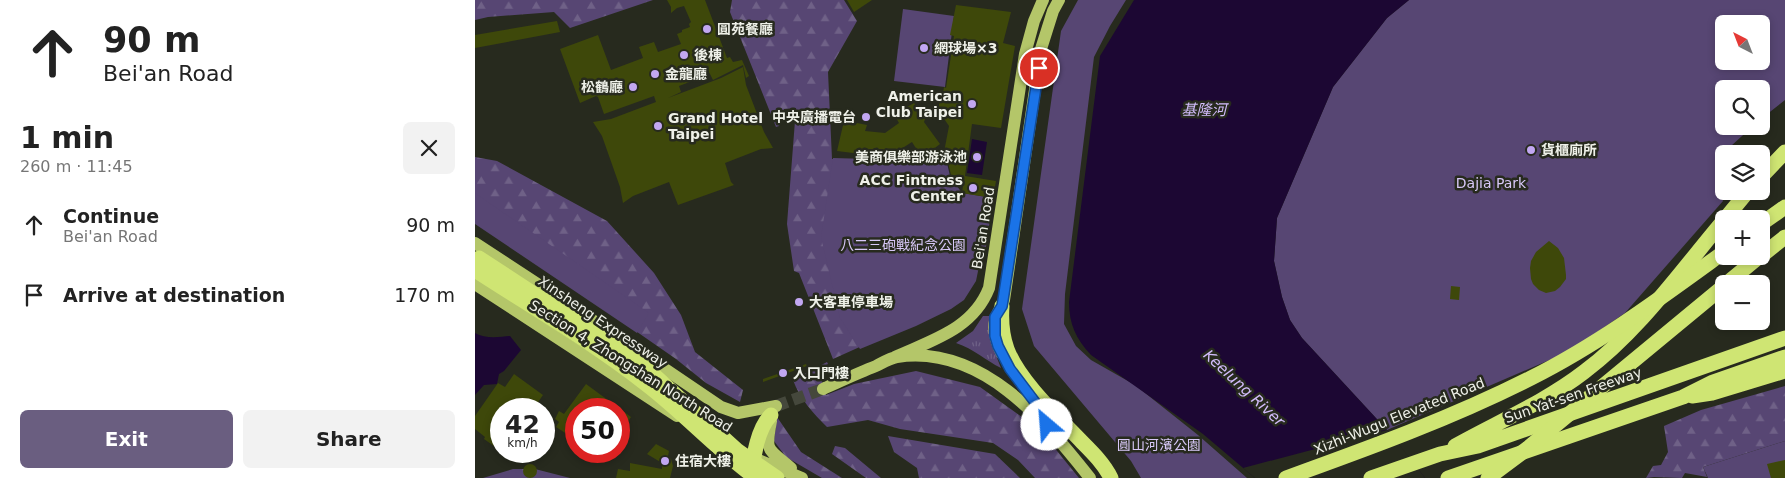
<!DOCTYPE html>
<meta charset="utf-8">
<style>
:root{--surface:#fff;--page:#f2f2f2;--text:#222;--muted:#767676;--accent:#6a5e80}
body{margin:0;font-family:"DejaVu Sans","Noto Sans TC",sans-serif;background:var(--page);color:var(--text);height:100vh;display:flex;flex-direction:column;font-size:19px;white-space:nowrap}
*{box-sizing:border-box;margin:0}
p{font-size:16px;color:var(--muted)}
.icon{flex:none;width:28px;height:28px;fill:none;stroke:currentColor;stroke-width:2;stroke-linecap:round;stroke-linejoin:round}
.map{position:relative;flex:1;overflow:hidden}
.details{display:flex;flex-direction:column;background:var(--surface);width:475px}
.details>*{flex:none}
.hud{background:#fff;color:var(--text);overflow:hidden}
.needle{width:32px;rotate:318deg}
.tools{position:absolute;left:1240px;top:15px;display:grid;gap:10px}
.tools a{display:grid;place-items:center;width:55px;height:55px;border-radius:8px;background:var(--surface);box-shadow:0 2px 8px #0003;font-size:25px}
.speed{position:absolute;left:15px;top:398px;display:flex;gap:10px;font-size:25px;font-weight:700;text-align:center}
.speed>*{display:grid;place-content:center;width:65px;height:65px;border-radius:50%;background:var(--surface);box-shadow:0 2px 8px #0003;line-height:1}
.speed small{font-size:12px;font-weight:400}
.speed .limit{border:8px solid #d22;background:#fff;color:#111}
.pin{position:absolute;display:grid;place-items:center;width:42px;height:42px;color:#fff;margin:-21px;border:2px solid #fff;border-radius:50%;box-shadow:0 1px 5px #0007}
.me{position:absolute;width:55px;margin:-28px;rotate:333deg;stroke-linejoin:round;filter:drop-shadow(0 0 4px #0008)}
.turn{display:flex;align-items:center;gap:18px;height:105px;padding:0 20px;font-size:22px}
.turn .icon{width:65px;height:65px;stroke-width:2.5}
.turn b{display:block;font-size:35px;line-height:42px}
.round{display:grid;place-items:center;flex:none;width:52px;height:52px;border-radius:8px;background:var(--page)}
.overview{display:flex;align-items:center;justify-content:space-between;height:85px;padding:0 20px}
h1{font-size:30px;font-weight:700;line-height:38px}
.primary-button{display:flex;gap:10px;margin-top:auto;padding:10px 20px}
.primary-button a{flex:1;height:58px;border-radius:8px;background:var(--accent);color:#fff;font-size:20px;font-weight:700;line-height:58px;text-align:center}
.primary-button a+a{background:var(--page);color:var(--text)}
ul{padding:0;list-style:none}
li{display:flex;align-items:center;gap:15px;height:70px;padding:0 20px}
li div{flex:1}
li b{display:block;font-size:19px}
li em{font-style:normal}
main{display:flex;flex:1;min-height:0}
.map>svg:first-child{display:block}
.grass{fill:url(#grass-tufts)}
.forest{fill:url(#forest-firs)}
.park{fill:#574673;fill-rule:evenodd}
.water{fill:#1c0733}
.pier{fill:#272a1e}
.building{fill:#3e480a}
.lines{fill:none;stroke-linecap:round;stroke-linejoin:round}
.major-tunnel{stroke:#45483c;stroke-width:12;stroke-dasharray:12 6;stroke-linecap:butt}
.major{stroke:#b4c669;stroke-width:12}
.highway{stroke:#cfe573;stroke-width:15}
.highway-bridge{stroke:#cfe573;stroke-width:15}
.route-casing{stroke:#114b97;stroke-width:12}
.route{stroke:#1a73e8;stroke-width:9}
.poi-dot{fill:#c2a7f2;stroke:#272a1e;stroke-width:2}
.labels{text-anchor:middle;stroke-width:5;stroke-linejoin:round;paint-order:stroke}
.poi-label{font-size:14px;font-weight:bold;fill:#eff1e9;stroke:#272a1e;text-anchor:start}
.park-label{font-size:14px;fill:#d8c8f8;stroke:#272a1e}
.street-label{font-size:14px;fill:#eff1e9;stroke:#272a1e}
.water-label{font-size:15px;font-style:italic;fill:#d2bcfb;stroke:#272a1e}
</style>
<main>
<section class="details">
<div class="hud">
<div class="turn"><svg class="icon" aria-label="ahead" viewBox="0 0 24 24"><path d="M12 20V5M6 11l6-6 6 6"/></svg><div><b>90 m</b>Bei'an Road</div></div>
</div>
<div class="overview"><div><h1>1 min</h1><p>260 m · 11:45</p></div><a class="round"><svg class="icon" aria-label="close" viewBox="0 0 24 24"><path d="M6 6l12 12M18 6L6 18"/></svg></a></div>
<ul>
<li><svg class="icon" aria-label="ahead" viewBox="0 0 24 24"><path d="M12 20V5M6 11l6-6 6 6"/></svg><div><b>Continue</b><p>Bei'an Road</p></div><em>90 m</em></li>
<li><svg class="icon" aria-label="arrive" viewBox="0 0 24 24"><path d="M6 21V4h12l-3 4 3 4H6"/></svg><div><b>Arrive at destination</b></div><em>170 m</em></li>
</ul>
<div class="primary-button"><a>Exit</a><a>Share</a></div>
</section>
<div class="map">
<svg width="1310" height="478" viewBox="0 0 1310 478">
<defs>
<pattern id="grass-tufts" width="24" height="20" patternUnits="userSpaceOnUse" patternTransform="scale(1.25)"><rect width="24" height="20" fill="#574673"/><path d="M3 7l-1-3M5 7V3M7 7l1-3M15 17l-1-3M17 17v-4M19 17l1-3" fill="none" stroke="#6f6187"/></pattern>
<pattern id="forest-firs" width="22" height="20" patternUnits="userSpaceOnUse" patternTransform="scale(1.25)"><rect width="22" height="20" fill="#574673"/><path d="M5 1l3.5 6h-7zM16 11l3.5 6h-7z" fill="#6f6187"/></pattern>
</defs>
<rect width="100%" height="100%" fill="#272a1e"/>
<!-- grass -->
<path class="grass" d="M 508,316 L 516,316 L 522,358 L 526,368 C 510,360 499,349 481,343 L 498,331 Z
M 38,469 L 60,469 L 95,478 L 8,478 Z"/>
<!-- forest -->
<path class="forest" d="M 0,0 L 178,0 L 95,28 L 79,12 L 13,17 L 0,20 Z
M 257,0 L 369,0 L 382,21 L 353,72 L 357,159 L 472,163 L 475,176 L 486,194 L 518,199 L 510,253 L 499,234 L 429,327 L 358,359 L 324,273 L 319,271 L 312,224 L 321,108 L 309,109 L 304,126 L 301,127 L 255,12 Z
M 0,157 L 22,161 L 132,221 L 179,273 L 206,315 L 220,352 L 268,390 L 265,402 L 231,383 L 201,359 L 24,236 L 0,217 Z
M 352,362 L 353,364 L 344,371 L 351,395 L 379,384 L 441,371 L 505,387 L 565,430 L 604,478 L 560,478 L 543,460 L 518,443 L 425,429 L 393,420 L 352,427 C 338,413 325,399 318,380 Z
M 1310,386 L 1310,441 L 1228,467 L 1232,477 L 1210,473 L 1207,478 L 1179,477 L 1171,478 L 1178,466 L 1186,465 L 1193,452 L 1189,426 L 1226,410 Z
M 302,417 L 326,452 L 367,478 L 347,478 L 311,457 L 299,441 Z
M 413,436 L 520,454 L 545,478 L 444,478 L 442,468 L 419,452 Z
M 360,446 L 370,448 L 406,478 L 391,478 L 357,454 Z"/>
<!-- park -->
<path class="park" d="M 603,0 L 651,0 L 635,26 L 619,57 L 590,294 L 589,324 L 601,346 L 616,360 L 660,385 L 723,435 L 772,478 L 666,478 L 656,461 L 559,346 L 547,309 L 586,31 Z
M 934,0 L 1310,0 L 1310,100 L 1286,119 L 1286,89 L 1249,89 L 1249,126 L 1278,126 L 1256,146 L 1253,154 L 1249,154 L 1249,164 L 1241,184 L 1248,201 L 1150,313 L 1093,352 L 912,430 L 827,338 L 815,320 L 807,297 L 799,261 L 802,218 L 858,87 L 912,18 ZM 1249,24 L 1286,24 L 1286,61 L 1249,61 Z
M 428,9 L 479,16 L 470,87 L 419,81 Z
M 358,158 L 464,161 L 487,193 L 518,198 L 501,281 L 489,300 L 476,309 L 441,326 L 385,349 L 365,318 L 346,237 Z
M 0,193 L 174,313 L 162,333 L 0,224 Z
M 1310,441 L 1310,478 L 1233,478 L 1228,467 Z"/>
<!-- water -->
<path class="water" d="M 659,0 L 934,0 L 912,18 L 858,87 L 802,218 L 799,261 L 807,297 L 815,320 L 827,338 L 912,430 L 950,478 L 780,478 L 728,434 L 616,355 C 601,339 594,324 594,302 L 625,56 Z
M 497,139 L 512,142 L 507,175 L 492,173 Z
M 0,333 C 10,339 24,337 35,336 L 46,350 L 29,371 L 24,374 L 22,384 L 9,385 L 0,395 Z"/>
<!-- pier -->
<path class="pier" d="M 912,430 L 917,436 L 805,478 L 780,478 L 768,468 Z
M 920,439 L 950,478 L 815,478 Z"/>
<!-- building -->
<path class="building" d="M 192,0 L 230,0 L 252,58 L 255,57 L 258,62 L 267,60 L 274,76 L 271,78 L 268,65 L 238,80 L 233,70 L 227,72 L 229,75 L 225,77 L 225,78 L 204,86 L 206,92 L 193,98 L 246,78 L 268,67 L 271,85 L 289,132 L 298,148 L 286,149 L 250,163 L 256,182 L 259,185 L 203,205 L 194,182 L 158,196 L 148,203 L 145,187 L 127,136 L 118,122 L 136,119 L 181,102 L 179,96 L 129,114 L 123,97 L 121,96 L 105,103 L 85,49 L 123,35 L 136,70 L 168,58 L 164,47 L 179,42 L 183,52 L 206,44 L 202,34 L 207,32 L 207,30 L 215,27 L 214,24 L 216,22 L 209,6 L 202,8 L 196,13 L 196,7 Z
M 372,0 L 397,0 L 379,12 Z
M 481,5 L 536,12 L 528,43 L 540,46 L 526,128 L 497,124 L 490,176 L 521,181 L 518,198 L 487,193 L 489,178 L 476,175 L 473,162 L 476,153 L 469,152 L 474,126 L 463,110 L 465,99 L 467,99 L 469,87 L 471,88 L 479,36 L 475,35 Z
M 82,21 L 85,32 L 0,48 L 0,35 Z
M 439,103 L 450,119 L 449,122 L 465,144 L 447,158 L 437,142 L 418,154 L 410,157 L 362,151 L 369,121 L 378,122 L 380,125 L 382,123 L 392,125 L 390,131 L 410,133 L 424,123 L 420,116 L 428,111 L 432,112 L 432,107 Z
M 1074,241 L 1083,248 L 1089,258 L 1091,275 L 1091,279 L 1085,287 L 1080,291 L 1071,293 L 1064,290 L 1058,284 L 1056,279 L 1055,268 L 1056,261 L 1061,252 Z
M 976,286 L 985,287 L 984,300 L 975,299 Z
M 331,364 L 332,366 L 288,382 L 288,379 Z
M 39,374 L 68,395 L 61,405 L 67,409 L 45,409 L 46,407 L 36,400 L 29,409 L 26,409 L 26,413 L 18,424 L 26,430 L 26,451 L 9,439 L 10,437 L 0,429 L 0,416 L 23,383 L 30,387 Z
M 111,384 L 156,417 L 144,435 L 144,409 L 101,409 L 101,440 L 81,427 L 84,422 L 80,419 L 84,411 L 89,414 Z
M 181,444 L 194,451 L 193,456 L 196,459 L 198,466 L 195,478 L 141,478 L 143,469 L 155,471 L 155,463 L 187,469 L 187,463 L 172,454 Z
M 116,451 L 133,451 L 127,460 Z
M 1310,460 L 1310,478 L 1296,478 L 1292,464 Z
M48 471a7 7 0 1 1 14 0a7 7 0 1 1-14 0Z"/>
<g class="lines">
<!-- major-tunnel -->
<path class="major-tunnel" d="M 301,406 L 348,389"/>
<!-- major -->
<path class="major" d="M 0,243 L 125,325 L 246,407 L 263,413 L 301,406
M 0,284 L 202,416
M 527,354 C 522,344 516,327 522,315 C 524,310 527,306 529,300 L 566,49 L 578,11 L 584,0
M 420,357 C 457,340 498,329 514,288 L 550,54 L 559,21 L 568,0
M 348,389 C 366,381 383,373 401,366 C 407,363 415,358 422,357 C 506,344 569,420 615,478
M 560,402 L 569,414 L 572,425
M 296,421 C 290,452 292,448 316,468
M 281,459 L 327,478"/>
<!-- highway -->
<path class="highway" d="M 1286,177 L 1310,152
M 1250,219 L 1273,191
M 1286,224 L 1310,207
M 1286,256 L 1310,237
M 1251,284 L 1285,256
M 527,306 C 526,320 527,335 532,349 C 544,381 583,417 607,442 C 618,453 629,464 636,478
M 1217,396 L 1237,393 L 1310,371
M 980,446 C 1023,422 1070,402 1109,372 C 1164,331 1205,272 1249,220
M 277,474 C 278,456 283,428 296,415
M 896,478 L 965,454 L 1003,446 L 1310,338
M 973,478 L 1208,397 L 1238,382 L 1310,357"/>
<!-- highway-bridge -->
<path class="highway-bridge" d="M 4,258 L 149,353 L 179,375 L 263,451 L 302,478
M 0,270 C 57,307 117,342 171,384 C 209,413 241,449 281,478
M 811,478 C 894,448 977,418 1056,378 C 1124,344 1187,297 1249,252
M 1013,478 L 1053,448 L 1249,286"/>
</g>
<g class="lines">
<defs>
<path id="route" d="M 564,68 L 528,300 L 527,306 L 520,317 L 520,336 L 523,346 L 535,369 L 569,414 L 572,425"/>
</defs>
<!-- route casing -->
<use href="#route" class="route-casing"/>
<!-- route -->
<use href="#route" class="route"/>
</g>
<!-- markers -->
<g class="poi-dot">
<circle cx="232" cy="29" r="5"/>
<circle cx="449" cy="48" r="5"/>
<circle cx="209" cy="55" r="5"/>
<circle cx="180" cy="74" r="5"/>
<circle cx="158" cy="87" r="5"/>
<circle cx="497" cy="104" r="5"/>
<circle cx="391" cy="117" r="5"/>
<circle cx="183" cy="126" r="5"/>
<circle cx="1056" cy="150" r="5"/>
<circle cx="502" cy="157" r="5"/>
<circle cx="498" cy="188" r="5"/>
<circle cx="324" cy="302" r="5"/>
<circle cx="308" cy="373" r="5"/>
<circle cx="190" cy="461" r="5"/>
</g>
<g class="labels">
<!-- poi labels -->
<g class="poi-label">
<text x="242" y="34">圓苑餐廳</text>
<text x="459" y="53">網球場×3</text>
<text x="219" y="60">後棟</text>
<text x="190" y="79">金龍廳</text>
<text x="148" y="92" text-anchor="end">松鶴廳</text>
<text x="487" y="101" text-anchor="end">American<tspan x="487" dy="16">Club Taipei</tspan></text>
<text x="381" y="122" text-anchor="end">中央廣播電台</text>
<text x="193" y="123">Grand Hotel<tspan x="193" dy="16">Taipei</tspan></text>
<text x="1066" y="155">貨櫃廁所</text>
<text x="492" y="162" text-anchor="end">美商俱樂部游泳池</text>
<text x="488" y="185" text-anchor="end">ACC Fintness<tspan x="488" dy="16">Center</tspan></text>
<text x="334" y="307">大客車停車場</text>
<text x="318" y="378">入口門樓</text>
<text x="200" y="466">住宿大樓</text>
</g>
<!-- park labels -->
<g class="park-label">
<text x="1016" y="188">Dajia Park</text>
<text x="428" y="250">八二三砲戰紀念公園</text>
<text x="684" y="450">圓山河濱公園</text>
</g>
<!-- street labels -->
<g class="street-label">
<text transform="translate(508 228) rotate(-81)" y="5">Bei'an Road</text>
<text transform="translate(128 322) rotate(34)" y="5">Xinsheng Expressway</text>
<text transform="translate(156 366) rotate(32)" y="5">Section 4, Zhongshan North Road</text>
<text transform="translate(1098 395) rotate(-19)" y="5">Sun Yat-sen Freeway</text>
<text transform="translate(924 416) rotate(-22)" y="5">Xizhi-Wugu Elevated Road</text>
</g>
<!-- water labels -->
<g class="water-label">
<text x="729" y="115">基隆河</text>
<text transform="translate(769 388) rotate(43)" y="5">Keelung River</text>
</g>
</g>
</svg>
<div class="tools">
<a><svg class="needle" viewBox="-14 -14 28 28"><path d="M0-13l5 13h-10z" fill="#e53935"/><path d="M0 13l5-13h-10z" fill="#767676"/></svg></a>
<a><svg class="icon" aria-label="search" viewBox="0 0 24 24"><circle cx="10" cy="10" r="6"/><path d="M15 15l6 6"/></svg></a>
<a><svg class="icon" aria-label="layers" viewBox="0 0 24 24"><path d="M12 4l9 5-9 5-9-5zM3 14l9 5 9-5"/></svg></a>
<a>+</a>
<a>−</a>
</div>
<div class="speed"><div>42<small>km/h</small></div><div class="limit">50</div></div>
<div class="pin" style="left:564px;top:68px;background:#d93025"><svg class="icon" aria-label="arrive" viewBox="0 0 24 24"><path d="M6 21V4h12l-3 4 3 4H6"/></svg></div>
<svg class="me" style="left:572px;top:425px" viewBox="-20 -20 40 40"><circle r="19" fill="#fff"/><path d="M0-13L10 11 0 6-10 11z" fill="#1a73e8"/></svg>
</div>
</main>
